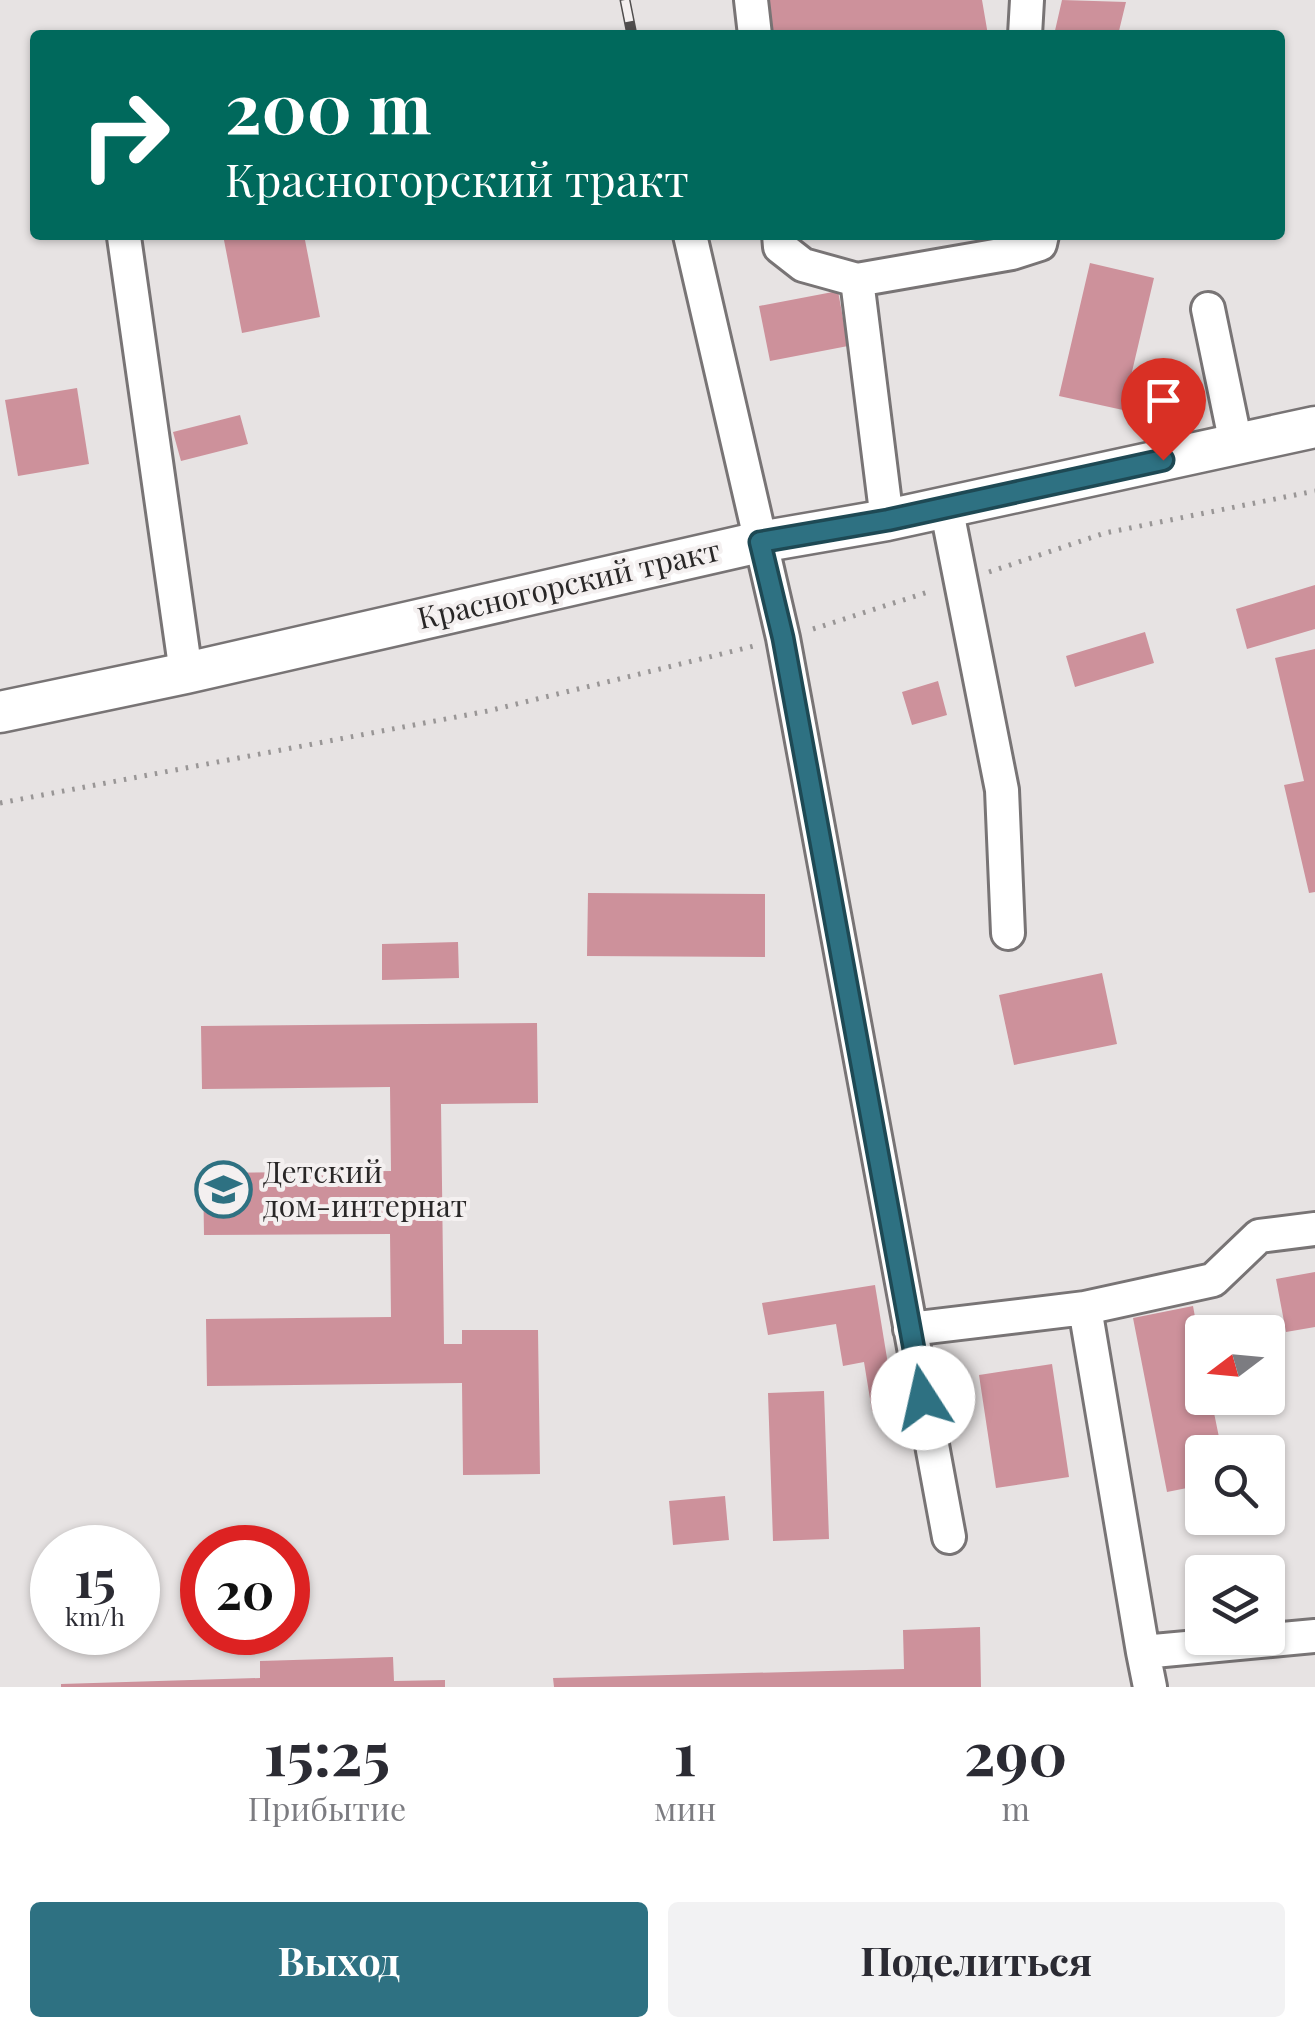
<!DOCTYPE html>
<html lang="ru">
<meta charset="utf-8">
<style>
:root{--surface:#fff;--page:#f2f2f3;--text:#2b2b33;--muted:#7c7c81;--accent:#2e7182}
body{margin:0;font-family:"Playfair Display",serif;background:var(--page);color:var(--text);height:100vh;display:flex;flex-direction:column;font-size:38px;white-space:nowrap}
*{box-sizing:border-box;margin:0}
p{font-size:32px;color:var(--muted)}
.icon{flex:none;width:55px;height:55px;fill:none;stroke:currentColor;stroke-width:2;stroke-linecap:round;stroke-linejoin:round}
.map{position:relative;height:1687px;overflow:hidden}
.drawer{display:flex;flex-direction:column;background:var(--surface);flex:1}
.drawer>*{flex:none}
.top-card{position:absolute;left:30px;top:30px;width:1255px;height:210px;border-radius:10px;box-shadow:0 2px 8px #0004;background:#00695c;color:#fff;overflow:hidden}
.needle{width:65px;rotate:254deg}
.fabs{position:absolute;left:1185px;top:1315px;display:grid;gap:20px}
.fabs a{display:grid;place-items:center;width:100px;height:100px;border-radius:10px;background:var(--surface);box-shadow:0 2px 8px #0004;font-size:50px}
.speed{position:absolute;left:30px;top:1525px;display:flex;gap:20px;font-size:50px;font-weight:700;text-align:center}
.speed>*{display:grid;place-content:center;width:130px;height:130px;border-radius:50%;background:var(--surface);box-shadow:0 2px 8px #0004;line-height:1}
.speed small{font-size:25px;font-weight:400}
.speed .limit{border:15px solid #d22;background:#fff;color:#111}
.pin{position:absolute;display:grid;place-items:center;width:85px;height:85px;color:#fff;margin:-102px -42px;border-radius:50% 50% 50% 0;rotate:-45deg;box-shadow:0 0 10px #0007}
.pin .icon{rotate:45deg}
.me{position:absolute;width:110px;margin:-55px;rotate:350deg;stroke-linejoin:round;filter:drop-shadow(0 0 8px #0008)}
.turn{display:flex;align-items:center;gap:35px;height:210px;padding:0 30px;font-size:45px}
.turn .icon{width:130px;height:130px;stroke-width:2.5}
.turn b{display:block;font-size:70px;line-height:85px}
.eta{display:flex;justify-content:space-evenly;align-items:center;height:170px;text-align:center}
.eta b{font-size:60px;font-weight:700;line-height:70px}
.cta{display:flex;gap:20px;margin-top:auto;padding:20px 30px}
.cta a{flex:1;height:115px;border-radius:10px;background:var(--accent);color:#fff;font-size:40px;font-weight:700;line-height:115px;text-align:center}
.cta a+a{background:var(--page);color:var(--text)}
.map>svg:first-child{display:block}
.building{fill:#cd919b}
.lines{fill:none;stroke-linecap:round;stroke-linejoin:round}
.minor-casing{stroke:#787475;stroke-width:38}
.major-casing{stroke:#787475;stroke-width:45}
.path{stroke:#999696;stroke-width:5;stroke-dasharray:2.5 8;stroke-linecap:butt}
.minor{stroke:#fff;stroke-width:32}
.major{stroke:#fff;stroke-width:40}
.rail-casing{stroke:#504e4e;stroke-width:11}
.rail{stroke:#f4f0f0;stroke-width:8;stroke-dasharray:22;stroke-linecap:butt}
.route-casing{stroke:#1e4954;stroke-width:25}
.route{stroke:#2e7182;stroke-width:18}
.labels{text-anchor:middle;stroke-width:8;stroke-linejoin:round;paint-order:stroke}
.street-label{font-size:30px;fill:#292727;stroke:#f4f0f0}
.poi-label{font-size:30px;fill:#292727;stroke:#f4f0f0;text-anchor:start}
</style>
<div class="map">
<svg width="1315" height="1687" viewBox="0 0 1315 1687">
<rect width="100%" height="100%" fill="#e7e3e3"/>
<!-- building -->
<path class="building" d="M 763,0 L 982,0 L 988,35 L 769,35 Z
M 1062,0 L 1126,2 L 1118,35 L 1054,35 Z
M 223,235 L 304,235 L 320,317 L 242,333 Z
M 1090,263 L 1154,278 L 1123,410 L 1059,396 Z
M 838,291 L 848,346 L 770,361 L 759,306 Z
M 77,388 L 89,464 L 18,476 L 5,400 Z
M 240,415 L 248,444 L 181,461 L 173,432 Z
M 1315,585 L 1315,629 L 1247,649 L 1236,609 Z
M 1145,632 L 1154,663 L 1075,687 L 1066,656 Z
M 1315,649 L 1315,892 L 1309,893 L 1284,785 L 1304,781 L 1275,658 Z
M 938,681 L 947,715 L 912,725 L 902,692 Z
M 588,893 L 765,894 L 765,957 L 587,956 Z
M 458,942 L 459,978 L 382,980 L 382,944 Z
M 1102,973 L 1117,1044 L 1014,1065 L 999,995 Z
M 537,1023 L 538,1103 L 441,1104 L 444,1344 L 462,1344 L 462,1330 L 538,1330 L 540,1474 L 463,1475 L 462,1383 L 207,1386 L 206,1319 L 391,1317 L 390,1234 L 204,1235 L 203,1173 L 391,1171 L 390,1087 L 202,1089 L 201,1026 Z
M 1315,1272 L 1315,1327 L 1286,1332 L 1276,1279 Z
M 875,1285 L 895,1407 L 872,1411 L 864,1362 L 843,1366 L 836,1324 L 768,1335 L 762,1303 Z
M 1193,1306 L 1202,1355 L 1202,1398 L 1211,1398 L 1222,1452 L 1202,1452 L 1202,1485 L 1167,1492 L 1133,1318 Z
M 1052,1364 L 1069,1477 L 996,1488 L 979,1375 Z
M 824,1391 L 829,1539 L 773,1541 L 768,1393 Z
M 725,1496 L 729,1540 L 673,1545 L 669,1501 Z
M 980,1627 L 981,1687 L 554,1687 L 553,1678 L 904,1669 L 903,1630 Z
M 393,1657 L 394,1681 L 445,1680 L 445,1687 L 61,1687 L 61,1684 L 260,1678 L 260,1661 Z"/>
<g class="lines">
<defs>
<path id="minor" d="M 751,0 L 755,35
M 1025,35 L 1027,0
M 690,235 L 783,638 L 949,1537
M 779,235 L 780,247 L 803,265 L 857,280
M 124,237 L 186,673
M 1208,309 L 1236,444
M 946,506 L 1002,790 L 1008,933
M 887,520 L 857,280 L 1012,253 L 1040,244 L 1042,235
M 1085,1308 L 1213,1280 L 1259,1236 L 1315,1229
M 910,1329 L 1085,1308 L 1143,1652 L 1315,1636
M 1143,1652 L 1150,1687"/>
<path id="major" d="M 0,712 L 186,673 L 760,542 L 887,520 L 1315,427"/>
</defs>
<!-- minor casing -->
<use href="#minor" class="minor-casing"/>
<!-- major casing -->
<use href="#major" class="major-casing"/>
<!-- path -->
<path class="path" d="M 989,572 L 1105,533 L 1315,491
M 813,629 L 931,591
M 0,803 L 488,711 L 754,646"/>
<!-- minor -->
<use href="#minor" class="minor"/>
<!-- major -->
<use href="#major" class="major"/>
<defs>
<path id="rail" d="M 625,0 L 632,35"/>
</defs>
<!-- rail casing -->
<use href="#rail" class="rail-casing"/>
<!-- rail -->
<use href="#rail" class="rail"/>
</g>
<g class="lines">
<defs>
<path id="route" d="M 923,1398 L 783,638 L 760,542 L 888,520 L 1163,460"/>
</defs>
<!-- route casing -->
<use href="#route" class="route-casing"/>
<!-- route -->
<use href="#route" class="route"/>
</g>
<!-- icons -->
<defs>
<symbol id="school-ring" viewBox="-11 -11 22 22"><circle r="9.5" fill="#f4f0f0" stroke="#2e7182" stroke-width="1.5"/><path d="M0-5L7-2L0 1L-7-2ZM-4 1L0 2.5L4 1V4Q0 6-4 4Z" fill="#2e7182"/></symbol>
</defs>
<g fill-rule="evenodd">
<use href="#school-ring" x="192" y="1158" width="63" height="63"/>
</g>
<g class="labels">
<!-- street labels -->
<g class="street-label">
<text transform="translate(569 585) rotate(-13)" y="10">Красногорский тракт</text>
</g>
<!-- poi labels -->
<g class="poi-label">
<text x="263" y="1183">Детский<tspan x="263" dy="34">дом-интернат</tspan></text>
</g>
</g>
</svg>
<div class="fabs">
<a><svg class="needle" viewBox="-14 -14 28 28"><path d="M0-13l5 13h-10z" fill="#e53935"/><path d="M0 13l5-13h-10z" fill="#7c7c81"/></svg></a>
<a><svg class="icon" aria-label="search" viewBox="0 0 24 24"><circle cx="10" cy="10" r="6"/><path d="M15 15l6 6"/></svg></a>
<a><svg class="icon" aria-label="layers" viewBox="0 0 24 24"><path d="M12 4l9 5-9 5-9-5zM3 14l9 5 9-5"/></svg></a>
</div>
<div class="speed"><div>15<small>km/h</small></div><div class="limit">20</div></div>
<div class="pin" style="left:1163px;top:460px;background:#d93025"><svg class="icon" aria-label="arrive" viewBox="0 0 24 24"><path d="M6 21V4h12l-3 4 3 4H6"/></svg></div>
<svg class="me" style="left:923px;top:1398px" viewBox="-20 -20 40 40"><circle r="19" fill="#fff"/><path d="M0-13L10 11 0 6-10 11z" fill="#2e7182"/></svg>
<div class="top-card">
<div class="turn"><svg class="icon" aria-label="right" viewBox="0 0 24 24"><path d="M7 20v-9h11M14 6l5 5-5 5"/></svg><div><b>200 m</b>Красногорский тракт</div></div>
</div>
</div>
<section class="drawer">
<div class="eta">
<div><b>15:25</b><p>Прибытие</p></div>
<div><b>1</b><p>мин</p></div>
<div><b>290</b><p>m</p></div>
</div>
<div class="cta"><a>Выход</a><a>Поделиться</a></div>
</section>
